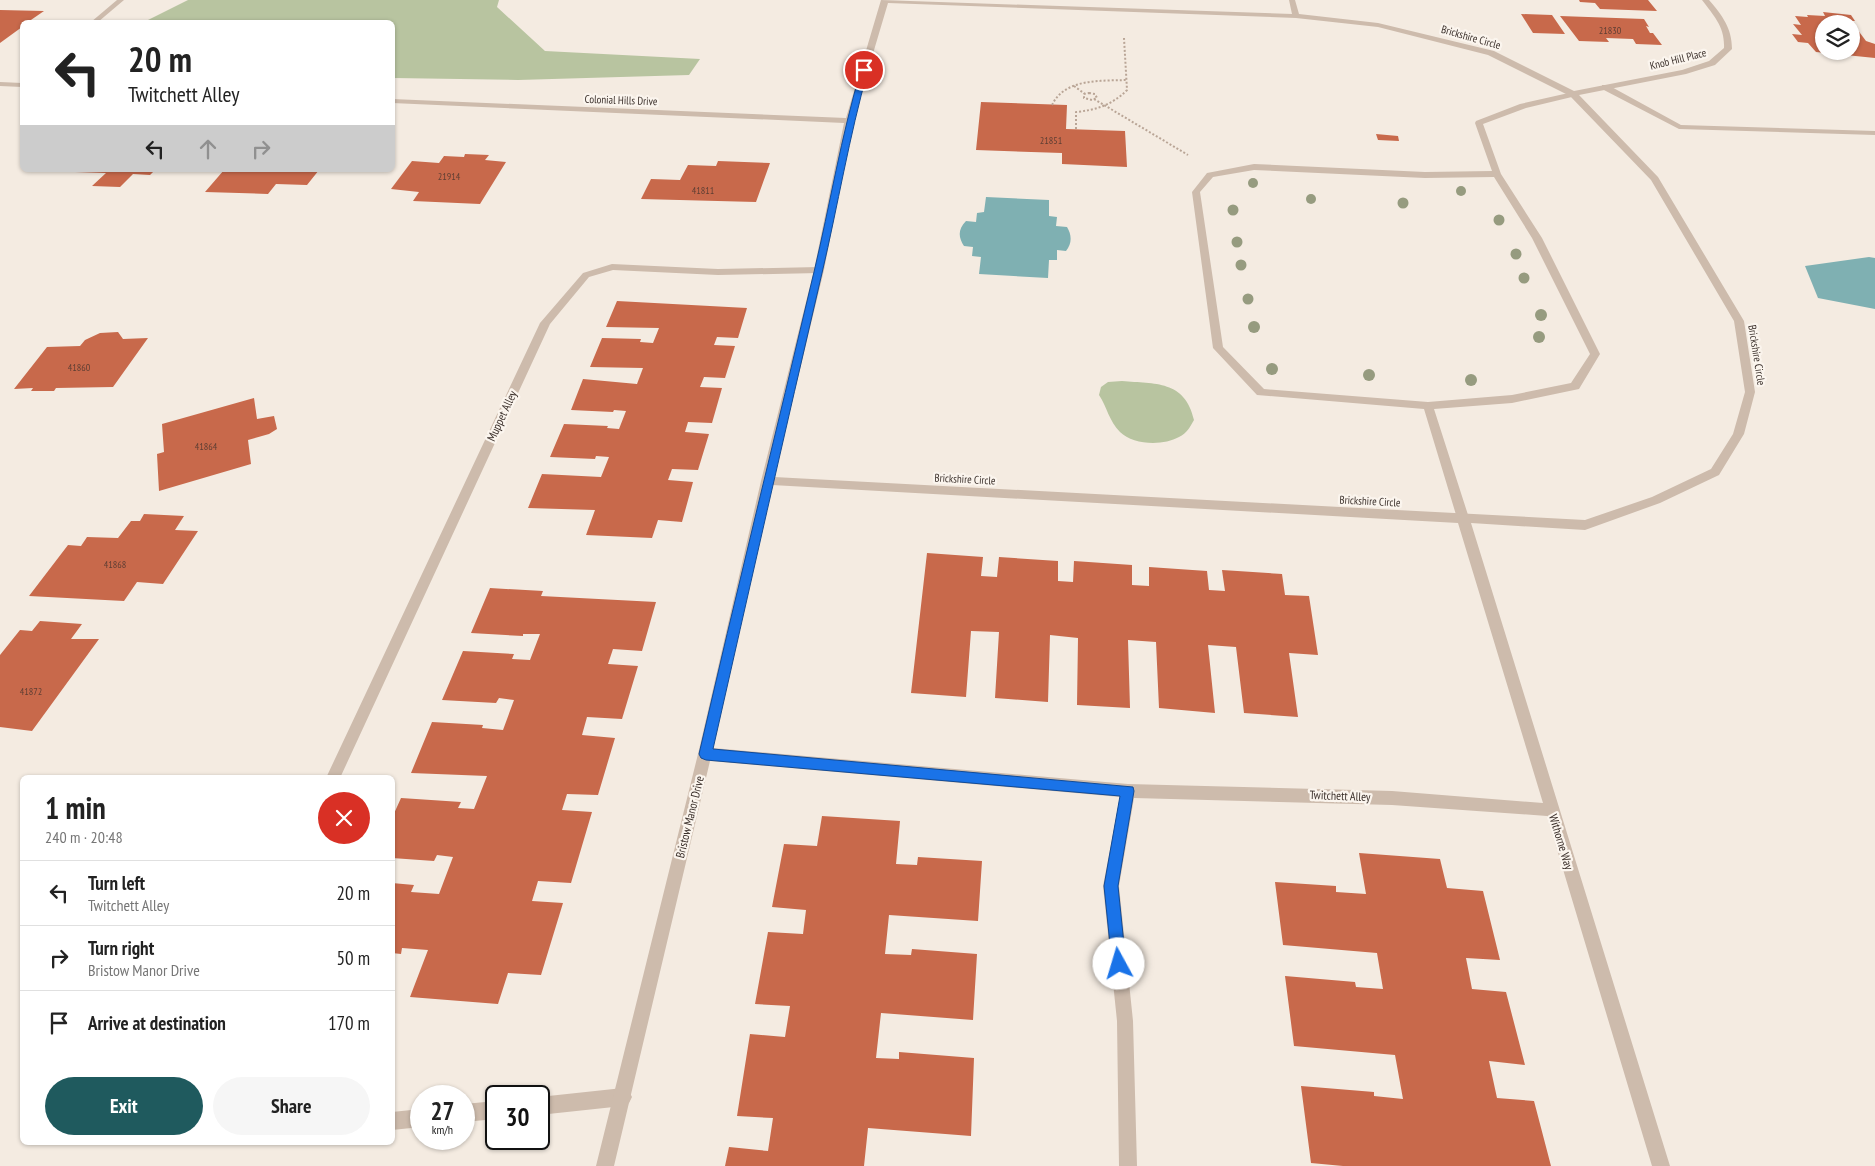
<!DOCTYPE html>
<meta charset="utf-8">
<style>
:root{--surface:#fff;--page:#f6f6f6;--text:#222;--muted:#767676;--line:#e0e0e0;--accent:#1f5a5e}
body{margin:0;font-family:"PT Sans Narrow",sans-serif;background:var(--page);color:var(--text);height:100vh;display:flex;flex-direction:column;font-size:19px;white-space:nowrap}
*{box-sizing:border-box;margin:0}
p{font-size:16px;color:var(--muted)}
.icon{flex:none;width:28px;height:28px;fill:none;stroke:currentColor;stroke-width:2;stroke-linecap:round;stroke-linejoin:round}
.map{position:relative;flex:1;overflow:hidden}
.side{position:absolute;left:20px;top:775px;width:375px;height:370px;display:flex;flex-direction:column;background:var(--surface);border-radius:8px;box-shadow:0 1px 4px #0004}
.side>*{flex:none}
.guide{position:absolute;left:20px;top:20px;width:375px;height:152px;border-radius:8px;box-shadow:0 1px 4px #0004;background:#fff;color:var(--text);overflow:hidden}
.controls{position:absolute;left:1815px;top:15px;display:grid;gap:10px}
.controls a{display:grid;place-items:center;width:45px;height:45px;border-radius:50%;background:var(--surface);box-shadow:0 1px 4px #0004;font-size:25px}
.speed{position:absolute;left:410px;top:1085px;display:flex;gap:10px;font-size:25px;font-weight:700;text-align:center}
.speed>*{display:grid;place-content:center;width:65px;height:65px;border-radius:50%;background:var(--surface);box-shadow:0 1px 4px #0004;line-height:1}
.speed small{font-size:12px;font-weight:400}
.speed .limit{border:2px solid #111;border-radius:8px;background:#fff;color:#111}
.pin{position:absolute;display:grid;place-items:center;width:42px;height:42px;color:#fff;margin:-21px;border:2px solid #fff;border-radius:50%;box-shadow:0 1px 5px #0007}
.me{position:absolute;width:55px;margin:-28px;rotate:354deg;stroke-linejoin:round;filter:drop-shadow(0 0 4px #0008)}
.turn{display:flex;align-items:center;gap:18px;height:105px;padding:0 25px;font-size:22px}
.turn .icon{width:65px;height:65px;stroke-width:2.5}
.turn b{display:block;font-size:35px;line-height:42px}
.lanes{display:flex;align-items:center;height:48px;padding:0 25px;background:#0003;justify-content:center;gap:25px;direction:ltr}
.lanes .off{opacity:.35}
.round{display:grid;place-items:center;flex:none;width:52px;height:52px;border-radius:26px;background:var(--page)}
.head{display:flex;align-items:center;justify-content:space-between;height:85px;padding:0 25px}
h1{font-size:30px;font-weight:700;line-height:38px}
.cta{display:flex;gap:10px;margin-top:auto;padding:10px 25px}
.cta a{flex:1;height:58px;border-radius:30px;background:var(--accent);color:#fff;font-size:20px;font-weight:700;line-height:58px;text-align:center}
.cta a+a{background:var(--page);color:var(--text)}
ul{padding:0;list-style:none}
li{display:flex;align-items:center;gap:15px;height:65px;padding:0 25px;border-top:1px solid var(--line)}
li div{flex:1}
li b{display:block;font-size:19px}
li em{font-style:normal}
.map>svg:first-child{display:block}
.green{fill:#b8c4a0}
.water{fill:#7fb0b2}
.building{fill:#c8694b;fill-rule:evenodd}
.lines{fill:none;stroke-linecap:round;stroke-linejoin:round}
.path{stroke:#b9a596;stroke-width:2;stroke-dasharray:2 2;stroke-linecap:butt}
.lane{fill:#cdbbac;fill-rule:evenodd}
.street{fill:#cdbbac;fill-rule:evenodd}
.tree{fill:#969b7f}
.route{fill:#1a73e8;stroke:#114b97}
.labels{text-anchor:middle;stroke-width:4.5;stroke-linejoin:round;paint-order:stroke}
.number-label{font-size:10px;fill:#5e3e33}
.far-street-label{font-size:11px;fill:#3b302b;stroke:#fbf5ee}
.street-label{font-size:12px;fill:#3b302b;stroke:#fbf5ee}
</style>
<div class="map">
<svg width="1875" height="1166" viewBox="0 0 1875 1166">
<rect width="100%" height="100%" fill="#f4ebe1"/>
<!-- green -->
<path class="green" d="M 188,0 L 499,0 L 497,7 L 545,51 L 700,59 L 689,75 L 518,80 L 393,78 L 392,22 L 144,22 Z
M 1122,381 C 1155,384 1185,380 1194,420 C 1190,427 1187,433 1179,437 C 1163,446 1133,445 1120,432 C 1109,421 1107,407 1099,395 L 1101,387 L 1108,382 Z"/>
<!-- water -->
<path class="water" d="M 986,197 L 1049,200 L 1049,216 L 1057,217 L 1056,226 L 1067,227 C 1072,235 1072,244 1066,251 L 1057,250 L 1057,260 L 1049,260 L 1048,278 L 979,274 L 981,257 L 972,256 L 973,247 L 964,246 C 958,237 958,229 966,221 L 976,222 L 977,213 L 984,212 Z
M 1869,257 L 1875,258 L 1875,309 L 1818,298 L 1805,266 Z"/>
<!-- building -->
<path class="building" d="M 1579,0 L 1648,0 L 1657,11 L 1600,9 L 1595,3 L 1580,2 Z
M 0,10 L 44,11 L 28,22 L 22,22 L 22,27 L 0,43 Z
M 1823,12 L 1851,15 L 1855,21 L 1851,21 L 1866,41 L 1875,44 L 1875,58 L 1816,52 L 1808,43 L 1798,42 L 1792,34 L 1802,35 L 1793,24 L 1801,25 L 1795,16 L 1808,17 L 1807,15 L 1825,16 ZM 1824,24 L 1851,24 L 1851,51 L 1824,51 Z
M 1521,14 L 1552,15 L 1565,34 L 1533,33 Z
M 1560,16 L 1644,19 L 1649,27 L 1646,26 L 1650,33 L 1653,33 L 1662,45 L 1636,44 L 1633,39 L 1606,38 L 1609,42 L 1579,41 Z
M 981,102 L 1067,105 L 1066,129 L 1125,131 L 1127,167 L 1062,164 L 1062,153 L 976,150 Z
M 1376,134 L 1398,136 L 1399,141 L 1378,140 Z
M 465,154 L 489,155 L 485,160 L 506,162 L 480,204 L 413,201 L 419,192 L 391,189 L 412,161 L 439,163 L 444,156 L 464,157 Z
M 718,161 L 770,163 L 756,202 L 641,199 L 651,179 L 680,180 L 688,165 L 716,166 Z
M 77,170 L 155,170 L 150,175 L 133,174 L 120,187 L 92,186 L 106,173 L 75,172 Z
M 224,170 L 319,170 L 307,185 L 276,184 L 268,194 L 205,192 Z
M 617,301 L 747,308 L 738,338 L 717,337 L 714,345 L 735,346 L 725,378 L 704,377 L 700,387 L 722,388 L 712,423 L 688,422 L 685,432 L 709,434 L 698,470 L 672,469 L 668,480 L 693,482 L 682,522 L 658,520 L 652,538 L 586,535 L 595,510 L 528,508 L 542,474 L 601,477 L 609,457 L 596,456 L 595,459 L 550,457 L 564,424 L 608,426 L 607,428 L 619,429 L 626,411 L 614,410 L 613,412 L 571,410 L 583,379 L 637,384 L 643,368 L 590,367 L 602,338 L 641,339 L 640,342 L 653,343 L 659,328 L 606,327 Z
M 118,332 L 123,339 L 148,338 L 113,387 L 56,388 L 54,391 L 31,391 L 33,388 L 14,389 L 47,347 L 80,346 L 85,340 L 100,333 Z
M 254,398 L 257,419 L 274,416 L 277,429 L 269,434 L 248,440 L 251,464 L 159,491 L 157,454 L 164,452 L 162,424 Z
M 144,514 L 184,516 L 175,530 L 198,531 L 163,584 L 137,582 L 124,601 L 29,596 L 68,545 L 81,546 L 87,537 L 118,538 L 131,521 L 140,521 Z
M 927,553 L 983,557 L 981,576 L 997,577 L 999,557 L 1058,561 L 1058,581 L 1073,582 L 1074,561 L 1132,565 L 1132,585 L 1149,586 L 1149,567 L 1207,571 L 1209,590 L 1225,591 L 1222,570 L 1282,574 L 1285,595 L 1309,596 L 1318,655 L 1289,653 L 1298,717 L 1244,713 L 1236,647 L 1208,645 L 1215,713 L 1159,708 L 1156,642 L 1128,640 L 1130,708 L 1077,705 L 1078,638 L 1050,635 L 1048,702 L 995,698 L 999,632 L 971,631 L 966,697 L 911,693 Z
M 490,588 L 543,591 L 541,596 L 656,602 L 642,651 L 613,649 L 608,664 L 638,666 L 622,719 L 587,717 L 582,735 L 615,738 L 598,795 L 567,794 L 562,810 L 592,812 L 571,883 L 538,881 L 532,901 L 563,903 L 541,975 L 508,973 L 498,1004 L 410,997 L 428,950 L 402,948 L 401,954 L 392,953 L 392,883 L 414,885 L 411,892 L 439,894 L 453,857 L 437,855 L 434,861 L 392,858 L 392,818 L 401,798 L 461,802 L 458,808 L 474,809 L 487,776 L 411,773 L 432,722 L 483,725 L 482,728 L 503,730 L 514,700 L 499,698 L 496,703 L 442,700 L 463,651 L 514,654 L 512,659 L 530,660 L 540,634 L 523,634 L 523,636 L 471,633 Z
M 40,621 L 82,624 L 71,639 L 99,639 L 32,731 L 0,727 L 0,655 L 20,630 L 32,631 Z
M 822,816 L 900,821 L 896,864 L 917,865 L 918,857 L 982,861 L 978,921 L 889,915 L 885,954 L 911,955 L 912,949 L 977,954 L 973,1020 L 881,1013 L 876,1058 L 899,1059 L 899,1052 L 974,1058 L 971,1136 L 868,1128 L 864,1166 L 725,1166 L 729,1147 L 768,1151 L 773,1118 L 737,1116 L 750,1034 L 785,1037 L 790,1006 L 755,1004 L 768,932 L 803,934 L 806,910 L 772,907 L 784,844 L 817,846 Z
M 1359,853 L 1440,859 L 1447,888 L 1483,891 L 1500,960 L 1466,958 L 1472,989 L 1506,992 L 1525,1065 L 1489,1061 L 1497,1098 L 1534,1101 L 1551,1166 L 1343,1166 L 1311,1163 L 1301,1086 L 1374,1092 L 1374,1096 L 1403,1099 L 1395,1055 L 1294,1046 L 1285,976 L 1355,982 L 1356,987 L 1383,989 L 1377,953 L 1283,945 L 1275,882 L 1336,886 L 1336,892 L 1366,894 Z"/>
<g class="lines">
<!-- path -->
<path class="path" d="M 1074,86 L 1085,94
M 1089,93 L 1095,94 L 1097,98 L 1092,100 L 1084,98 L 1084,94 Z
M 1094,99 L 1188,155
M 1052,105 C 1065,78 1101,81 1127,80
M 1076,129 L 1076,112 C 1096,110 1112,105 1127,90 L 1124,38"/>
<!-- lane -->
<path class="lane" d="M 1602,85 L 1608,85 L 1681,125 L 1875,131 L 1875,135 L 1679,129 L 1602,89 Z
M 1573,92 L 1576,92 L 1576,96 L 1526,108 L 1483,124 L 1501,174 L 1542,238 L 1600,354 L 1579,389 L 1512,403 L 1434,409 L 1469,518 L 1463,522 L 1457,518 L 1424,409 L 1257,395 L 1213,348 L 1192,192 L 1207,173 L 1254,164 L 1425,172 L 1492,171 L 1475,123 L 1476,121 L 1520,104 ZM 1254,170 L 1425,178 L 1494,177 L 1532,238 L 1590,354 L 1571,383 L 1512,395 L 1428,402 L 1264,389 L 1223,347 L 1200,192 L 1213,177 Z
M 612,264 L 718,269 L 819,267 L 824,270 L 819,273 L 718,275 L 613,270 L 589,277 L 550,324 L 340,778 L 326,778 L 540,323 L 583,273 Z
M 623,1088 L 629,1091 L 632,1097 L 629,1103 L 623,1106 L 539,1115 L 539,1097 Z
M 496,1101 L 496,1119 L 464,1122 L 464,1104 Z
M 421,1109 L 421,1127 L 392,1130 L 392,1112 Z"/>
<!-- street -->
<path class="street" d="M 117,0 L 124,0 L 98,22 L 91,22 Z
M 881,0 L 1292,14 L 1289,0 L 1295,0 L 1299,14 L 1378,23 L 1494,51 L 1574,91 L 1682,70 L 1709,61 L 1724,48 C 1725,27 1714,16 1702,0 L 1709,0 C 1722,15 1732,28 1732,49 L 1715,65 L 1686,74 L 1579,95 L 1658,177 L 1744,321 L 1755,392 L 1744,434 L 1719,475 L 1660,503 L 1585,530 L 1471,523 L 1670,1166 L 1652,1166 L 1547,816 L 1392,805 L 1134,798 L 1119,886 L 1133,1021 L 1137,1166 L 1119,1166 L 1117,1021 L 1103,886 L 1120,797 L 710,761 L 614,1166 L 596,1166 L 698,754 L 761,481 L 814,270 L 844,123 L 392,103 L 392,99 L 846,118 ZM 888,3 L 1296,18 L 1378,27 L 1488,55 L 1570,96 L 1651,180 L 1734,321 L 1745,392 L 1733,434 L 1711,469 L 1652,497 L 1585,520 L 774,477 L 824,270 L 853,121 ZM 772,485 L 1458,523 L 1543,803 L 1392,791 L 1128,784 L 713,748 Z
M 0,82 L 22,83 L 22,87 L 0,86 Z"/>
</g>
<!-- trees -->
<g class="tree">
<circle cx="1253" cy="183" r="5"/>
<circle cx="1461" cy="191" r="5"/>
<circle cx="1311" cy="199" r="5"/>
<circle cx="1403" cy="203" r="5.5"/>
<circle cx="1233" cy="210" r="5.5"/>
<circle cx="1499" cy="220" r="5.5"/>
<circle cx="1237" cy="242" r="5.5"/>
<circle cx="1516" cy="254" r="5.5"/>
<circle cx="1241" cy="265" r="5.5"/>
<circle cx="1524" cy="278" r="5.5"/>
<circle cx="1248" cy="299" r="5.5"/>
<circle cx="1541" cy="315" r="6"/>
<circle cx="1254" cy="327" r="6"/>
<circle cx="1539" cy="337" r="6"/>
<circle cx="1272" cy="369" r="6"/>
<circle cx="1369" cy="375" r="6"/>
<circle cx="1471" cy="380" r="6"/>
</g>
<!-- route -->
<path class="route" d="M 864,68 L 868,70 C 849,137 838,205 822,273 C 785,431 749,590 713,749 L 1133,787 L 1134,791 L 1118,886 L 1126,964 L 1124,969 L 1119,971 L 1114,969 L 1112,964 L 1104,886 L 1120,796 L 706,760 L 701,758 L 699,754 C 736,593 776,433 814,272 C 830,205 841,136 861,70 Z"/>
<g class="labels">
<!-- number labels -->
<g class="number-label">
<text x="1610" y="34">21830</text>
<text x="1051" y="144">21851</text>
<text x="449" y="180">21914</text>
<text x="703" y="194">41811</text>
<text x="79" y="371">41860</text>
<text x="206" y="450">41864</text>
<text x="115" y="568">41868</text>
<text x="31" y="695">41872</text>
</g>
<!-- far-street labels -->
<g class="far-street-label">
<text transform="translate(1471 37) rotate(16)" y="4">Brickshire Circle</text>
<text transform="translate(1678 59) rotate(-14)" y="4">Knob Hill Place</text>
<text transform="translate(621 100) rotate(2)" y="4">Colonial Hills Drive</text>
<text transform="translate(1757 355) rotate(81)" y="4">Brickshire Circle</text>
<text transform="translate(965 479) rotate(3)" y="4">Brickshire Circle</text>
<text transform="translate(1370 501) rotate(3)" y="4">Brickshire Circle</text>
</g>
<!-- street labels -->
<g class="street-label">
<text transform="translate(502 416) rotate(-65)" y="4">Muppet Alley</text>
<text transform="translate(1340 796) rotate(2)" y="4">Twitchett Alley</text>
<text transform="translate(690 817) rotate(-76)" y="4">Bristow Manor Drive</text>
<text transform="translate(1561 842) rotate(73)" y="4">Withorne Way</text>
</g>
</g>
</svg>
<div class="controls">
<a><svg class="icon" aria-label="layers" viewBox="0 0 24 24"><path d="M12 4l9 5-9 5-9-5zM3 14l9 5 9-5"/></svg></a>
</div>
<div class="speed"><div>27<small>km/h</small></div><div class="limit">30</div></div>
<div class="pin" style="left:864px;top:70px;background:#d93025"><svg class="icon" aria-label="arrive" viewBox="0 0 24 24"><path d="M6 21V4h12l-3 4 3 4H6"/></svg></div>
<svg class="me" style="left:1119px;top:964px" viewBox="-20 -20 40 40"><circle r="19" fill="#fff"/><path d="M0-13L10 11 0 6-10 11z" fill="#1a73e8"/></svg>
<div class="guide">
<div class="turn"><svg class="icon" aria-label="left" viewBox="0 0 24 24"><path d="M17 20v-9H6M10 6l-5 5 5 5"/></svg><div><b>20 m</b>Twitchett Alley</div></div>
<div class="lanes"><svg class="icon" aria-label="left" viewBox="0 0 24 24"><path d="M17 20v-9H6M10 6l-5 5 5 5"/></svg><svg class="icon off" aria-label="ahead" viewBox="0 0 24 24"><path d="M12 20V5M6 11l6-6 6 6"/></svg><svg class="icon off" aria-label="right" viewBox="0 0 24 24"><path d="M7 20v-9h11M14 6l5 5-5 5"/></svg></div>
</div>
<section class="side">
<div class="head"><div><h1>1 min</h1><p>240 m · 20:48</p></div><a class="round" style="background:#d93025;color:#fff"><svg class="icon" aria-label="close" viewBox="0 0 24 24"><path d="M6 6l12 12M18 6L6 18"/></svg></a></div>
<ul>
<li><svg class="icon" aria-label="left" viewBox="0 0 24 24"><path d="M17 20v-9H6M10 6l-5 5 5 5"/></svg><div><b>Turn left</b><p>Twitchett Alley</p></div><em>20 m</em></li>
<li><svg class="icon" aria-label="right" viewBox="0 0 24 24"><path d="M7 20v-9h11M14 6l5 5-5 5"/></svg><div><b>Turn right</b><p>Bristow Manor Drive</p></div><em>50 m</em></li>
<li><svg class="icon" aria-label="arrive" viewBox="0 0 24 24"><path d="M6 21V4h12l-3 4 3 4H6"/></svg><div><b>Arrive at destination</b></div><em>170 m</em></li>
</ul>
<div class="cta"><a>Exit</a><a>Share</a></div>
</section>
</div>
